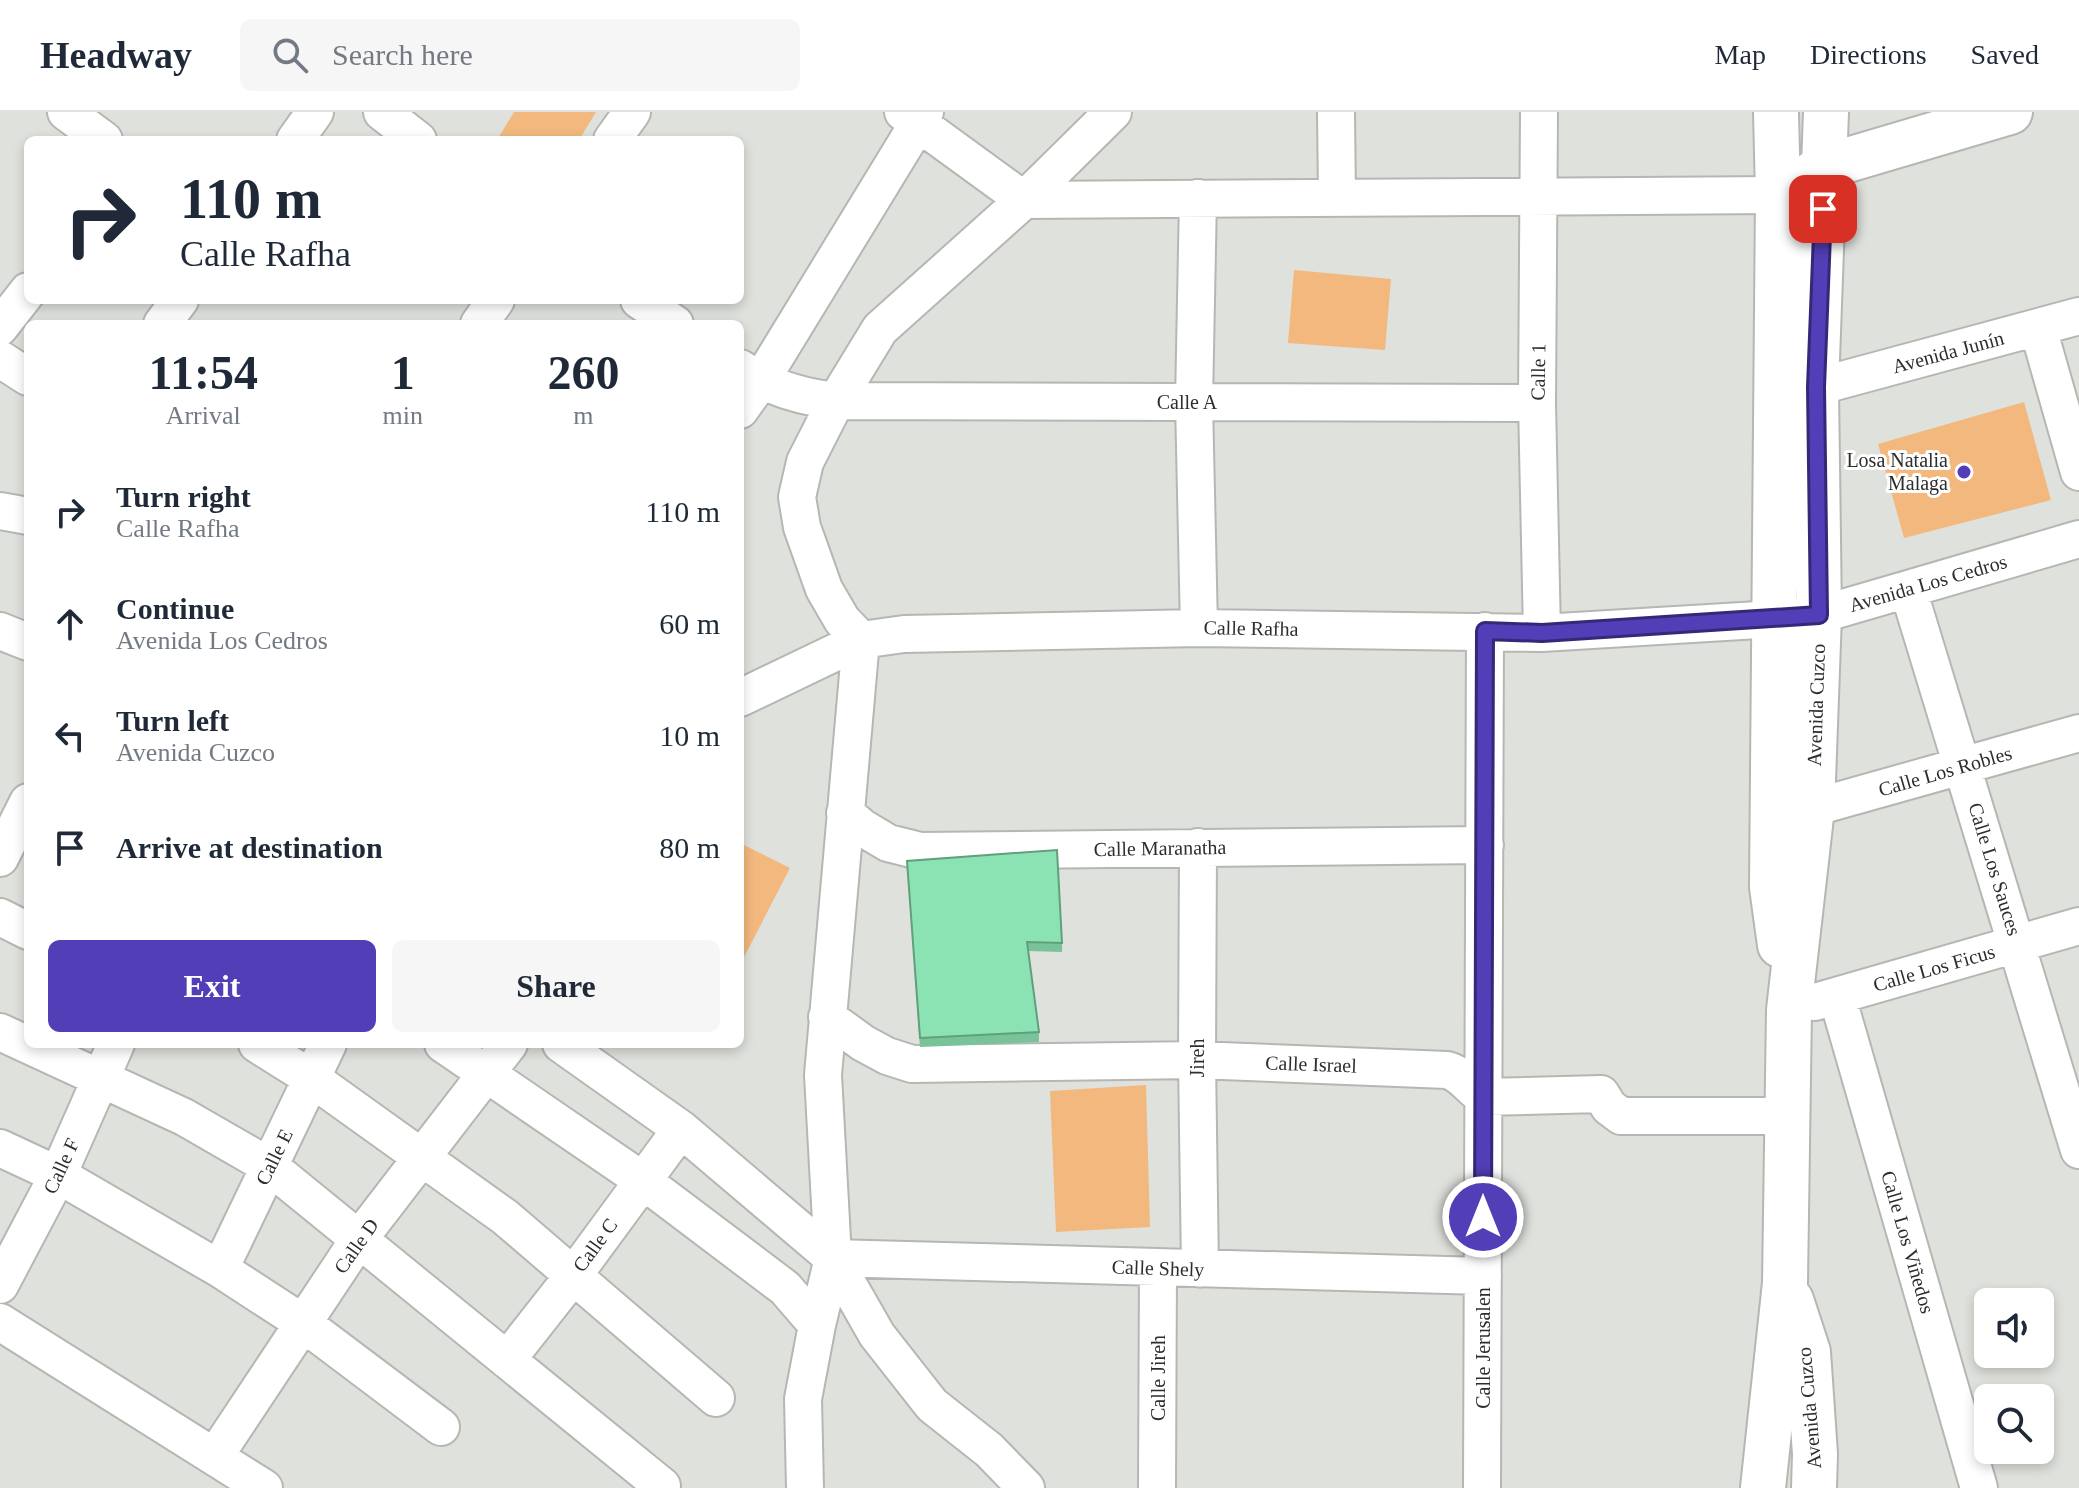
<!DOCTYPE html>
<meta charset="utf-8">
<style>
:root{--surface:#fff;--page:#f6f6f7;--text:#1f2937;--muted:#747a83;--line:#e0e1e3;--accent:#523eb6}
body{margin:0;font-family:"Times New Roman",serif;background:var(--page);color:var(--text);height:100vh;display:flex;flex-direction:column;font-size:30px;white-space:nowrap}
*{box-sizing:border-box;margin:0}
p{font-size:26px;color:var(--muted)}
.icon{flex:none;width:44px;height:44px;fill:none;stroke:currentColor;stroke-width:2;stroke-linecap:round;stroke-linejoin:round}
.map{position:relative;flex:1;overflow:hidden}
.side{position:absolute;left:24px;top:208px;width:720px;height:728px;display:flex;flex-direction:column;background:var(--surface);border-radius:12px;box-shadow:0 4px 12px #0003}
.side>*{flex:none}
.hud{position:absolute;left:24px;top:24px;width:720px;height:168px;border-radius:12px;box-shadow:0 4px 12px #0003;background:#fff;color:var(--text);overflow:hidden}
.buttons{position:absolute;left:1974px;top:1176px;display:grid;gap:16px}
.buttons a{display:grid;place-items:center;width:80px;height:80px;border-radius:12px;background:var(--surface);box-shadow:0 4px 12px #0003;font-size:40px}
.pin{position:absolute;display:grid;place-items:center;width:68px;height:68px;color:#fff;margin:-34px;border-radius:16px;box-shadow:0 4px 12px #0006}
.me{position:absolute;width:88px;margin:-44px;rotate:0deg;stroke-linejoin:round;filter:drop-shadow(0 0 6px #0008)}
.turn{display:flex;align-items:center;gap:28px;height:168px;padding:0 24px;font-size:36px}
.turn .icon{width:104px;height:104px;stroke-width:2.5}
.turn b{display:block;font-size:56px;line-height:68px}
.eta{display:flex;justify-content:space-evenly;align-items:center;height:136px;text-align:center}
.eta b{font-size:48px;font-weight:800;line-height:56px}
.action{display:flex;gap:16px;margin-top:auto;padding:16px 24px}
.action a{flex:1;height:92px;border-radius:12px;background:var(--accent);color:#fff;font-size:32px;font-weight:800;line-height:92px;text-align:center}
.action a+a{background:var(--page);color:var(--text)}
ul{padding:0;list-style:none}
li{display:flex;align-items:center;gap:24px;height:112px;padding:0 24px}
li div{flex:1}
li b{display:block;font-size:30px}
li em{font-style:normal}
header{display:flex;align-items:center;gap:48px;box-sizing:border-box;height:112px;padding:0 40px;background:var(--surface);border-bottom:2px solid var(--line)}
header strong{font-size:38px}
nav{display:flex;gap:44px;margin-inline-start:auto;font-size:28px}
.search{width:560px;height:72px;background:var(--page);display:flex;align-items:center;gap:20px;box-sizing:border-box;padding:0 28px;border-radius:12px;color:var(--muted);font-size:30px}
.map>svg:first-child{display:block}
.green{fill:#f2b87e}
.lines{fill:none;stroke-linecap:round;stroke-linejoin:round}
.street-casing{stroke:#b5b7b3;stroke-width:40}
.secondary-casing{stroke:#b5b7b3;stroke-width:48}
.street{stroke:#fff;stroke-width:36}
.secondary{stroke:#fff;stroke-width:44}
.wall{fill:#78c39a}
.building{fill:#8be3b3;stroke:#619f7d;stroke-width:2}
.route-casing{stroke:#352876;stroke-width:20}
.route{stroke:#523eb6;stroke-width:14}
.poi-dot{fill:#523eb6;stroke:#fff;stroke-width:3}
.labels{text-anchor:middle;stroke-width:6;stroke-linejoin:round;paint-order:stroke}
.street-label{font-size:20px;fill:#2d2e2c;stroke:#fff}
.poi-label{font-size:20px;fill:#2d2e2c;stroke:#fff;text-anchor:end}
</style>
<header>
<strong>Headway</strong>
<div class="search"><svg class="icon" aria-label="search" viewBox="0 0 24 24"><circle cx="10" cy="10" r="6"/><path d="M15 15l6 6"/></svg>Search here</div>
<nav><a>Map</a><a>Directions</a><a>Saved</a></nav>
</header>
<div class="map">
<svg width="2079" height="1376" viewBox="0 0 2079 1376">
<rect width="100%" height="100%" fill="#dfe1dd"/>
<!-- green -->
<path class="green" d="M 514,0 L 596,0 L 579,28 L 497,28 Z
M 1294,158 L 1391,167 L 1385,238 L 1288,231 Z
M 2024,290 L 2051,388 L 1904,426 L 1878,332 Z
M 740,731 L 790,756 L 740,853 Z
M 1146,973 L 1150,1115 L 1056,1120 L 1050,979 Z"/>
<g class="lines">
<defs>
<path id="street" d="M 66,0 L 104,28
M 382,0 L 418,28
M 903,0 L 1024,88 L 1778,83
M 1336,0 L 1337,86
M 1539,0 L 1537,291 L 1542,521
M 295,28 L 315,0
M 612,28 L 632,0
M 1198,86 L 1194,290 L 1199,516
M 639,188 L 675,212
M 162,212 L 180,188
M 479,212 L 496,188
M 0,215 L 28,179
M 2038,216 L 2079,360
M 0,247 L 28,265
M 740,256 C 770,276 801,285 836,289 L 1537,291
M 1816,275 L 2079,204
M 740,298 L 760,270 L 925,0
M 0,399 L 28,404
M 1908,477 L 2079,1038
M 0,519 L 28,530
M 740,586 L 861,528 L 904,522 L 1199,516 L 1542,521 L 1775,507 L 1819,503 L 2079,427
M 1812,696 L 2079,621
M 845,701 L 863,716 L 888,731 L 920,739 L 1485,733
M 1198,735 L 1197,948 L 1200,1157
M 0,746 L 28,690
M 0,805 L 28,819
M 1837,884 L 1979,1376
M 1815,890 L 2079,814
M 827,905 L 863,931 L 887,944 L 912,952 L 1197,948 L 1447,958 C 1463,962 1470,977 1484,985 L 1601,982 L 1609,995 L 1621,1004 L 1788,1004
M 0,920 L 184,1005 L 269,1054 L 662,1374
M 257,932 L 311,966 L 505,1105 L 716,1286
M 443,932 L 642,1068 L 785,1176 L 817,1213
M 561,932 L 681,1017 L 833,1146 L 877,1223 L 932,1293 L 989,1338 L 1026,1376
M 0,1036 L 58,1063 L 220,1157 L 303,1211 L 441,1315
M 833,1146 L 1483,1164
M 220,1157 L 328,932
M 0,1173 L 58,1063 L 116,932
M 0,1210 L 264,1376
M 507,1248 L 573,1164 L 681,1017
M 215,1344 L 359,1127 L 509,932
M 805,1376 L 803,1287 L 817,1213 L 833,1146 L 823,963 L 861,528 L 842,508 L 824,477 L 802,415 L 797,385 L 805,350 L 836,289 L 880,217 L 1024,88 L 1113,0
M 1157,1376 L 1158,1156
M 1482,1376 L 1485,519"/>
<path id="secondary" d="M 1776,0 L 1778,83 L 1772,775 L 1780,833
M 1800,69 L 1824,55 L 2010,0
M 1791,1188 L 1808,1240 L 1815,1342 L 1814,1376
M 1763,1376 L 1785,1171 L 1789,898 L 1812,696 L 1819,503 L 1816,275 L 1826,0"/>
</defs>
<!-- street casing -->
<use href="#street" class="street-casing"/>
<!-- secondary casing -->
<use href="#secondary" class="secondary-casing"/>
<!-- street -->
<use href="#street" class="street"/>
<!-- secondary -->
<use href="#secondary" class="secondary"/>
</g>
<!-- wall -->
<path class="wall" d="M 907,749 L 1062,831 L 1062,840 L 1028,839 L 1039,920 L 1039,930 L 920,935 Z"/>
<!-- building -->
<path class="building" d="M 1057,738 L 1062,831 L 1027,830 L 1039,920 L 920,926 L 907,749 Z"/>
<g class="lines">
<defs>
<path id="route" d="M 1483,1105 L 1485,519 L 1542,521 L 1819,503 L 1816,275 L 1823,97"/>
</defs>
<!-- route casing -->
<use href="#route" class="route-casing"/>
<!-- route -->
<use href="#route" class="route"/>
</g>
<!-- markers -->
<circle class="poi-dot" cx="1964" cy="360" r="8"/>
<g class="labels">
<!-- street labels -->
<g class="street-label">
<text transform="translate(1948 240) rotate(-15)" y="7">Avenida Junín</text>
<text transform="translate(1538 260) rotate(-89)" y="7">Calle 1</text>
<text x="1187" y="297">Calle A</text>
<text transform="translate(1928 471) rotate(-16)" y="7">Avenida Los Cedros</text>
<text transform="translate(1251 516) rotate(1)" y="7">Calle Rafha</text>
<text transform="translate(1816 593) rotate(-88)" y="7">Avenida Cuzco</text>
<text transform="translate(1945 659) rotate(-16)" y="7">Calle Los Robles</text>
<text transform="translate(1160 736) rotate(-1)" y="7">Calle Maranatha</text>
<text transform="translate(1995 757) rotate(73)" y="7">Calle Los Sauces</text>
<text transform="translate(1934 856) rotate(-16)" y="7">Calle Los Ficus</text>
<text transform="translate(1197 946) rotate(-90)" y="7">Jireh</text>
<text transform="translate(1311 952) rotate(2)" y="7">Calle Israel</text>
<text transform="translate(274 1045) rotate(-64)" y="7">Calle E</text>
<text transform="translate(61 1054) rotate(-65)" y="7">Calle F</text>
<text transform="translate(1908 1130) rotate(74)" y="7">Calle Los Viñedos</text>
<text transform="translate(595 1133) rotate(-54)" y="7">Calle C</text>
<text transform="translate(356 1134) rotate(-55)" y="7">Calle D</text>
<text transform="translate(1158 1156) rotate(2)" y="7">Calle Shely</text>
<text transform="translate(1483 1236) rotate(-90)" y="7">Calle Jerusalen</text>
<text transform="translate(1158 1266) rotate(-90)" y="7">Calle Jireh</text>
<text transform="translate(1809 1296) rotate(-95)" y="7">Avenida Cuzco</text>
</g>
<!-- poi labels -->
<g class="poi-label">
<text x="1948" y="355">Losa Natalia<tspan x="1948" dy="23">Malaga</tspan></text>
</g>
</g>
</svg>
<div class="buttons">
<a><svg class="icon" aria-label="sound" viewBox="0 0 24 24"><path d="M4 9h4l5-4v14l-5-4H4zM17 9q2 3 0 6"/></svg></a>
<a><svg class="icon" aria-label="search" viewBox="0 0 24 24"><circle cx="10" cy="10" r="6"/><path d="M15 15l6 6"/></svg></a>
</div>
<div class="pin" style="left:1823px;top:97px;background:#d93025"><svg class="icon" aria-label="arrive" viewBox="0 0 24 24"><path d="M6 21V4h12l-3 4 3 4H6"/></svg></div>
<svg class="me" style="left:1483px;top:1105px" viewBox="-20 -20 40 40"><circle r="17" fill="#523eb6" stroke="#fff" stroke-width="3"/><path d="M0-11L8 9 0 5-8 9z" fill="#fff"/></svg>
<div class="hud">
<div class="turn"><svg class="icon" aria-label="right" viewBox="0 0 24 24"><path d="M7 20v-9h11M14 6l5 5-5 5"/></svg><div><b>110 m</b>Calle Rafha</div></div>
</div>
<section class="side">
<div class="eta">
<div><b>11:54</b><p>Arrival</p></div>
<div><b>1</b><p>min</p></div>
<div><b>260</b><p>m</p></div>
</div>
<ul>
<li><svg class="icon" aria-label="right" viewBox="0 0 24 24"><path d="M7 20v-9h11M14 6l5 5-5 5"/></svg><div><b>Turn right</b><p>Calle Rafha</p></div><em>110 m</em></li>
<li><svg class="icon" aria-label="ahead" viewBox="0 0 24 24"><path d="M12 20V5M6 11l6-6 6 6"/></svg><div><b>Continue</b><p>Avenida Los Cedros</p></div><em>60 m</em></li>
<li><svg class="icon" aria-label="left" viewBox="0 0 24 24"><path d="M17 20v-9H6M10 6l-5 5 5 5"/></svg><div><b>Turn left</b><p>Avenida Cuzco</p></div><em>10 m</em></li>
<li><svg class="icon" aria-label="arrive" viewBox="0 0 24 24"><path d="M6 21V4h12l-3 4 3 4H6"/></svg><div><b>Arrive at destination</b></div><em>80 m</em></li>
</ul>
<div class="action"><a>Exit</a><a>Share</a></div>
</section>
</div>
